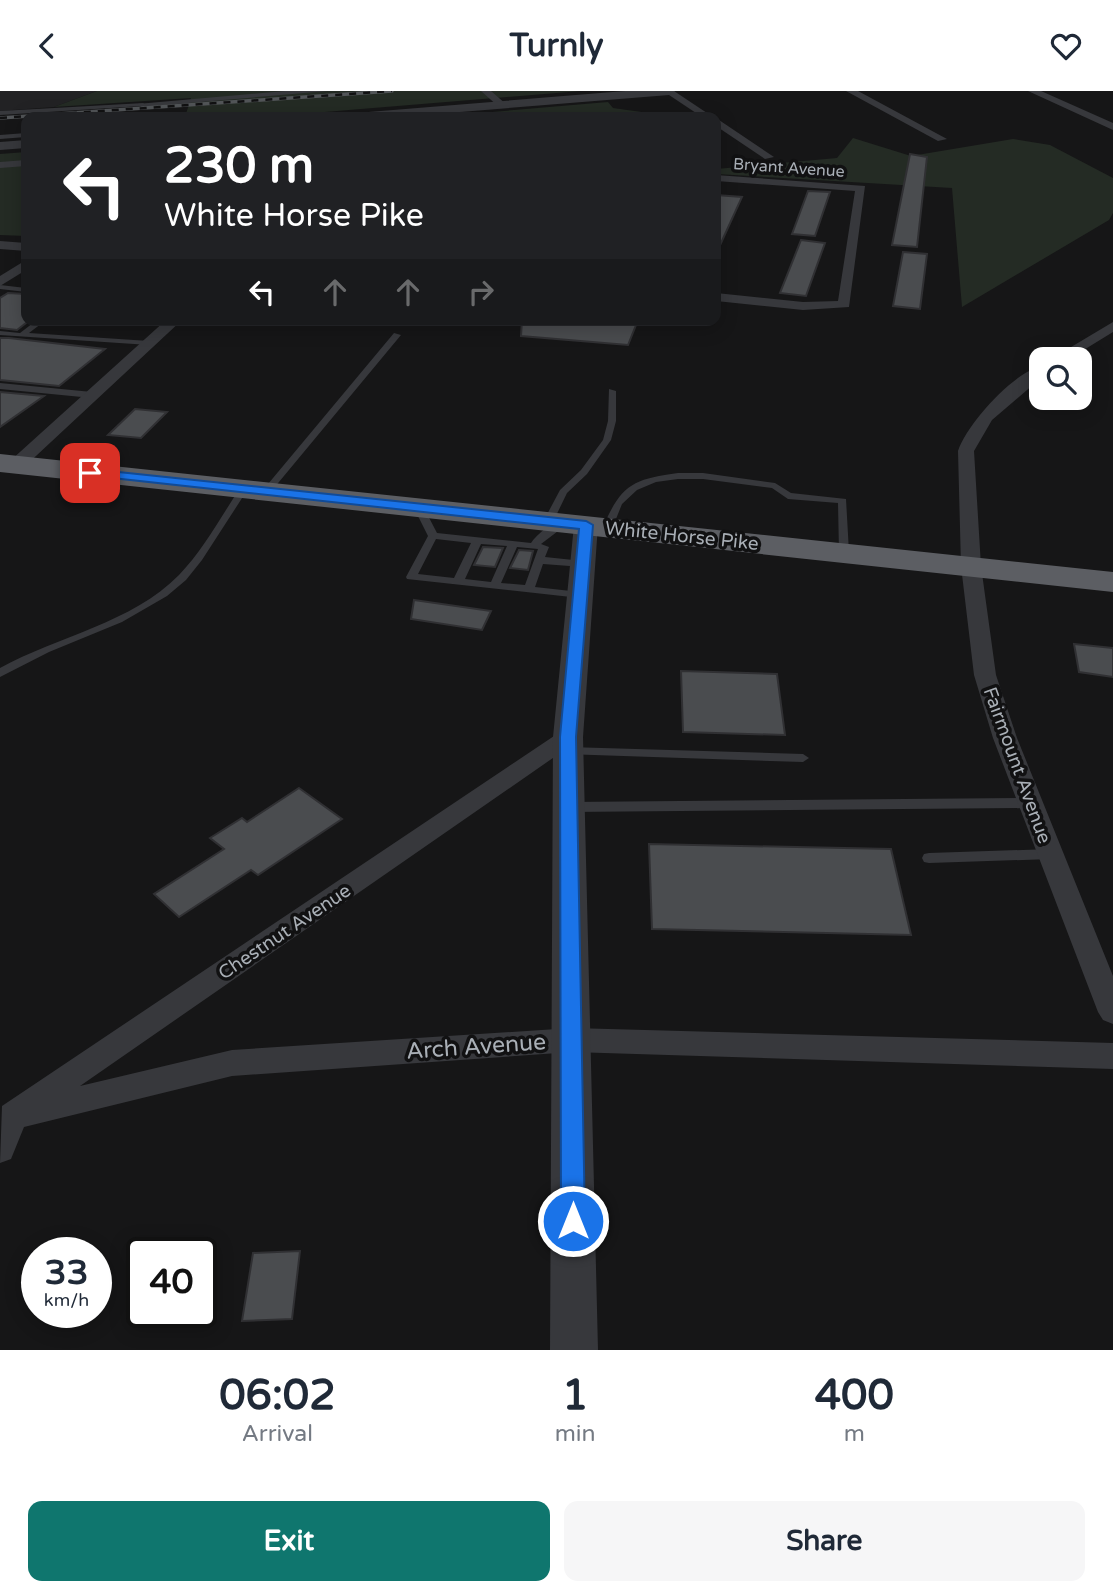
<!DOCTYPE html>
<style>
:root{--surface:#fff;--page:#f6f6f7;--text:#1f2937;--muted:#747a83;--accent:#0f766e}
body{margin:0;font-family:"Varela Round",sans-serif;background:var(--page);color:var(--text);height:100vh;display:flex;flex-direction:column;font-size:26px;white-space:nowrap}
*{box-sizing:border-box;margin:0}
p{font-size:23px;color:var(--muted)}
.icon{flex:none;width:38px;height:38px;fill:none;stroke:currentColor;stroke-width:2;stroke-linecap:round;stroke-linejoin:round}
.map{position:relative;height:1259px;overflow:hidden}
.details{display:flex;flex-direction:column;background:var(--surface);flex:1}
.details>*{flex:none}
.guide{position:absolute;left:21px;top:21px;width:700px;height:214px;border-radius:14px;box-shadow:0 4px 18px #0003;background:#202124;color:#fff;overflow:hidden}
.fabs{position:absolute;left:1029px;top:256px;display:grid;gap:14px}
.fabs a{display:grid;place-items:center;width:63px;height:63px;border-radius:14px;background:var(--surface);box-shadow:0 4px 18px #0003;font-size:35px}
.speed{position:absolute;left:21px;top:1146px;display:flex;gap:14px;font-size:35px;font-weight:700;text-align:center}
.speed>*{display:grid;place-content:center;width:91px;height:91px;border-radius:50%;background:var(--surface);box-shadow:0 4px 18px #0003;line-height:1}
.speed small{font-size:18px;font-weight:400}
.speed .limit{border:4px solid #111;border-radius:10px;background:#fff;color:#111}
.pin{position:absolute;display:grid;place-items:center;width:60px;height:60px;color:#fff;margin:-30px;border-radius:14px;box-shadow:0 4px 10px #0006}
.me{position:absolute;width:77px;margin:-38px;rotate:0deg;stroke-linejoin:round;filter:drop-shadow(0 0 5px #0008)}
.turn{display:flex;align-items:center;gap:24px;height:147px;padding:0 28px;font-size:32px}
.turn .icon{width:91px;height:91px;stroke-width:2.5}
.turn b{display:block;font-size:49px;line-height:60px}
.lanes{display:flex;align-items:center;height:66px;padding:0 28px;background:#0003;justify-content:center;gap:35px;direction:ltr}
.lanes .off{opacity:.35}
.eta{display:flex;justify-content:space-evenly;align-items:center;height:119px;text-align:center}
.eta b{font-size:42px;font-weight:700;line-height:49px}
.cta{display:flex;gap:14px;margin-top:auto;padding:14px 28px}
.cta a{flex:1;height:80px;border-radius:14px;background:var(--accent);color:#fff;font-size:28px;font-weight:700;line-height:80px;text-align:center}
.cta a+a{background:var(--page);color:var(--text)}
header{display:flex;justify-content:space-between;align-items:center;height:91px;padding:0 28px;background:var(--surface);font-size:32px;font-weight:700}
.map>svg:first-child{display:block}
.built{fill:#222224}
.green{fill:#242b24}
.building{fill:#4a4c4f;stroke:#303033;stroke-width:2}
.lines{fill:none;stroke-linecap:round;stroke-linejoin:round}
.service{fill:#37383c;fill-rule:evenodd}
.minor{fill:#37383c;fill-rule:evenodd}
.tertiary{fill:#37383c;fill-rule:evenodd}
.trunk{fill:#5c5e63;fill-rule:evenodd}
.rail-casing{stroke:#525558;stroke-width:3.5}
.rail{stroke:#111112;stroke-width:2.5;stroke-dasharray:7;stroke-linecap:butt}
.route{fill:#1a73e8;stroke:#114b97;stroke-width:2}
.labels{text-anchor:middle;stroke-width:7;stroke-linejoin:round;paint-order:stroke}
.far-street-label{font-size:16px;fill:#a9afb6;stroke:#111112}
.street-label{font-size:19px;fill:#a9afb6;stroke:#111112}
.near-street-label{font-size:23px;fill:#a9afb6;stroke:#111112}
</style>
<header><svg class="icon" aria-label="back" viewBox="0 0 24 24"><path d="M15 5l-7 7 7 7"/></svg>Turnly<svg class="icon" aria-label="heart" viewBox="0 0 24 24"><path d="M12 20l-8-8c-3-5 5-10 8-4 3-6 11-1 8 4z"/></svg></header>
<div class="map">
<svg width="1113" height="1259" viewBox="0 0 1113 1259">
<rect width="100%" height="100%" fill="#161617"/>
<!-- built -->
<path class="built" d="M 0,0 L 97,0 L 54,16 L 0,20 Z"/>
<!-- green -->
<path class="green" d="M 97,0 L 581,0 L 264,26 L 185,26 L 191,7 L 54,16 Z
M 608,11 L 613,17 L 670,25 L 434,26 Z
M 853,47 L 911,65 L 1013,48 L 1050,54 L 1113,87 L 1113,122 L 1109,129 L 962,216 L 952,97 L 716,83 L 716,78 L 837,67 Z
M 26,61 L 26,145 L 0,144 L 0,63 Z"/>
<!-- building -->
<path class="building" d="M 910,63 L 927,66 L 917,156 L 892,154 Z
M 808,100 L 830,101 L 815,145 L 792,143 Z
M 716,104 L 742,106 L 716,163 Z
M 801,149 L 825,152 L 806,205 L 780,202 Z
M 903,161 L 927,163 L 920,218 L 893,215 Z
M 8,202 L 26,203 L 26,232 L 17,239 L 0,237 L 0,207 Z
M 522,229 L 638,229 L 628,254 L 521,245 Z
M 0,247 L 9,247 L 105,258 L 59,295 L 0,289 Z
M 0,301 L 44,305 L 0,336 Z
M 135,318 L 167,321 L 141,347 L 108,344 Z
M 483,456 L 503,457 L 495,476 L 474,474 Z
M 519,459 L 533,460 L 528,479 L 510,477 Z
M 414,509 L 491,520 L 482,539 L 411,528 Z
M 1074,553 L 1113,557 L 1113,586 L 1079,581 Z
M 681,580 L 777,583 L 785,644 L 683,641 Z
M 299,697 L 342,728 L 258,784 L 251,779 L 179,826 L 154,803 L 224,758 L 210,747 L 242,727 L 247,731 Z
M 649,753 L 891,758 L 911,844 L 652,838 Z
M 300,1160 L 292,1228 L 242,1230 L 253,1162 Z"/>
<g class="lines">
<!-- service -->
<path class="service" d="M 144,12 L 142,15 L 0,24 L 0,20 Z
M 147,24 L 169,24 L 172,26 L 144,26 Z
M 26,42 L 26,46 L 0,48 L 0,44 Z
M 0,194 L 26,197 L 26,201 L 0,198 Z
M 37,229 L 46,229 L 29,242 L 149,250 L 153,252 L 149,254 L 0,244 L 0,240 L 20,242 Z
M 394,242 L 401,244 L 269,403 L 263,403 L 263,399 Z
M 0,292 L 92,301 L 96,304 L 92,307 L 0,298 Z
M 609,298 L 616,300 L 616,330 L 611,349 L 587,383 L 567,402 L 552,433 L 544,433 L 543,431 L 560,399 L 581,379 L 603,349 L 608,330 Z
M 678,382 L 703,382 L 775,392 L 791,402 L 846,408 L 849,461 L 844,464 L 839,461 L 838,412 L 788,408 L 772,397 L 703,388 L 678,388 L 656,391 L 637,399 L 622,413 L 612,438 L 604,438 L 603,436 C 621,394 633,388 678,382 Z
M 244,395 L 253,399 L 246,401 L 202,469 L 186,489 L 167,505 L 122,531 L 49,561 L 0,586 L 0,577 C 58,545 132,532 179,484 C 204,458 221,425 241,396 Z
M 419,414 L 424,417 L 437,442 L 531,452 C 538,442 554,429 566,430 L 566,434 L 541,453 L 549,456 L 545,466 L 583,470 L 588,473 L 583,476 L 543,473 L 535,496 L 580,501 L 585,504 L 580,507 L 407,488 L 406,486 L 428,445 L 414,417 ZM 436,448 L 471,452 L 454,487 L 418,483 ZM 481,453 L 507,455 L 491,491 L 465,488 ZM 517,456 L 538,458 L 525,494 L 501,492 Z
M 568,656 L 803,663 L 809,667 L 803,671 L 564,663 L 562,660 L 564,657 Z
M 1031,707 L 1036,709 L 1038,712 L 1036,715 L 1031,717 L 569,721 L 564,719 L 562,716 L 564,713 L 569,711 Z
M 1051,758 L 1056,759 L 1058,763 L 1056,767 L 1051,768 L 929,772 L 924,771 L 922,767 L 924,763 L 929,762 Z"/>
<!-- minor -->
<path class="minor" d="M 285,0 L 328,0 L 142,16 L 137,13 Z
M 481,0 L 491,0 L 507,14 L 499,16 Z
M 663,0 L 674,0 L 713,26 L 702,26 Z
M 846,0 L 858,0 L 947,48 L 938,50 Z
M 1028,0 L 1041,0 L 1113,32 L 1113,39 Z
M 716,28 L 719,29 L 774,66 L 765,68 L 716,35 Z
M 26,69 L 26,75 L 0,77 L 0,71 Z
M 716,84 L 865,95 L 849,216 L 803,219 L 716,210 L 716,202 L 803,211 L 838,210 L 855,100 L 716,90 Z
M 0,150 L 26,152 L 26,160 L 0,158 Z
M 26,169 L 26,179 L 0,195 L 0,185 Z
M 166,229 L 182,229 L 22,378 L 10,378 L 7,374 L 10,370 Z
M 1113,231 L 1113,241 L 1069,268 L 1051,268 Z
M 1041,275 L 1041,287 L 992,329 L 974,360 L 981,475 L 996,584 L 1017,647 L 1113,885 L 1113,933 L 1103,929 L 1098,921 L 993,647 L 974,584 L 961,475 L 958,360 C 967,333 1013,282 1041,275 Z
M 568,638 L 576,641 L 580,646 L 576,651 L 80,995 L 232,959 L 572,937 L 1113,952 L 1113,978 L 572,961 L 232,985 L 24,1036 L 11,1068 L 0,1072 L 2,1015 L 560,641 Z"/>
<!-- tertiary -->
<path class="tertiary" d="M 625,0 L 675,0 L 669,4 L 398,26 L 350,26 L 356,22 Z
M 26,49 L 26,57 L 0,59 L 0,51 Z
M 586,427 L 595,429 L 598,434 L 583,646 L 598,1259 L 550,1259 L 553,646 L 574,434 L 577,429 Z"/>
<!-- trunk -->
<path class="trunk" d="M 0,363 L 1113,481 L 1113,501 L 0,381 Z"/>
<defs>
<path id="rail" d="M 0,27 L 392,0"/>
</defs>
<!-- rail casing -->
<use href="#rail" class="rail-casing"/>
<!-- rail -->
<use href="#rail" class="rail"/>
</g>
<!-- route -->
<path class="route" d="M 90,378 L 586,430 L 593,434 L 576,646 L 585,1130 L 581,1138 L 573,1141 L 564,1138 L 561,1130 L 560,646 L 579,438 L 85,384 L 84,382 Z"/>
<g class="labels">
<!-- far-street labels -->
<g class="far-street-label">
<text transform="translate(789 76) rotate(4)" y="6">Bryant Avenue</text>
</g>
<!-- street labels -->
<g class="street-label">
<text transform="translate(682 444) rotate(6)" y="7">White Horse Pike</text>
<text transform="translate(1018 674) rotate(70)" y="7">Fairmount Avenue</text>
<text transform="translate(284 840) rotate(-34)" y="7">Chestnut Avenue</text>
</g>
<!-- near-street labels -->
<g class="near-street-label">
<text transform="translate(476 955) rotate(-4)" y="8">Arch Avenue</text>
</g>
</g>
</svg>
<div class="fabs">
<a><svg class="icon" aria-label="search" viewBox="0 0 24 24"><circle cx="10" cy="10" r="6"/><path d="M15 15l6 6"/></svg></a>
</div>
<div class="speed"><div>33<small>km/h</small></div><div class="limit">40</div></div>
<div class="pin" style="left:90px;top:382px;background:#d93025"><svg class="icon" aria-label="arrive" viewBox="0 0 24 24"><path d="M6 21V4h12l-3 4 3 4H6"/></svg></div>
<svg class="me" style="left:573px;top:1130px" viewBox="-20 -20 40 40"><circle r="17" fill="#1a73e8" stroke="#fff" stroke-width="3"/><path d="M0-11L8 9 0 5-8 9z" fill="#fff"/></svg>
<div class="guide">
<div class="turn"><svg class="icon" aria-label="left" viewBox="0 0 24 24"><path d="M17 20v-9H6M10 6l-5 5 5 5"/></svg><div><b>230 m</b>White Horse Pike</div></div>
<div class="lanes"><svg class="icon" aria-label="left" viewBox="0 0 24 24"><path d="M17 20v-9H6M10 6l-5 5 5 5"/></svg><svg class="icon off" aria-label="ahead" viewBox="0 0 24 24"><path d="M12 20V5M6 11l6-6 6 6"/></svg><svg class="icon off" aria-label="ahead" viewBox="0 0 24 24"><path d="M12 20V5M6 11l6-6 6 6"/></svg><svg class="icon off" aria-label="right" viewBox="0 0 24 24"><path d="M7 20v-9h11M14 6l5 5-5 5"/></svg></div>
</div>
</div>
<section class="details">
<div class="eta">
<div><b>06:02</b><p>Arrival</p></div>
<div><b>1</b><p>min</p></div>
<div><b>400</b><p>m</p></div>
</div>
<div class="cta"><a>Exit</a><a>Share</a></div>
</section>
